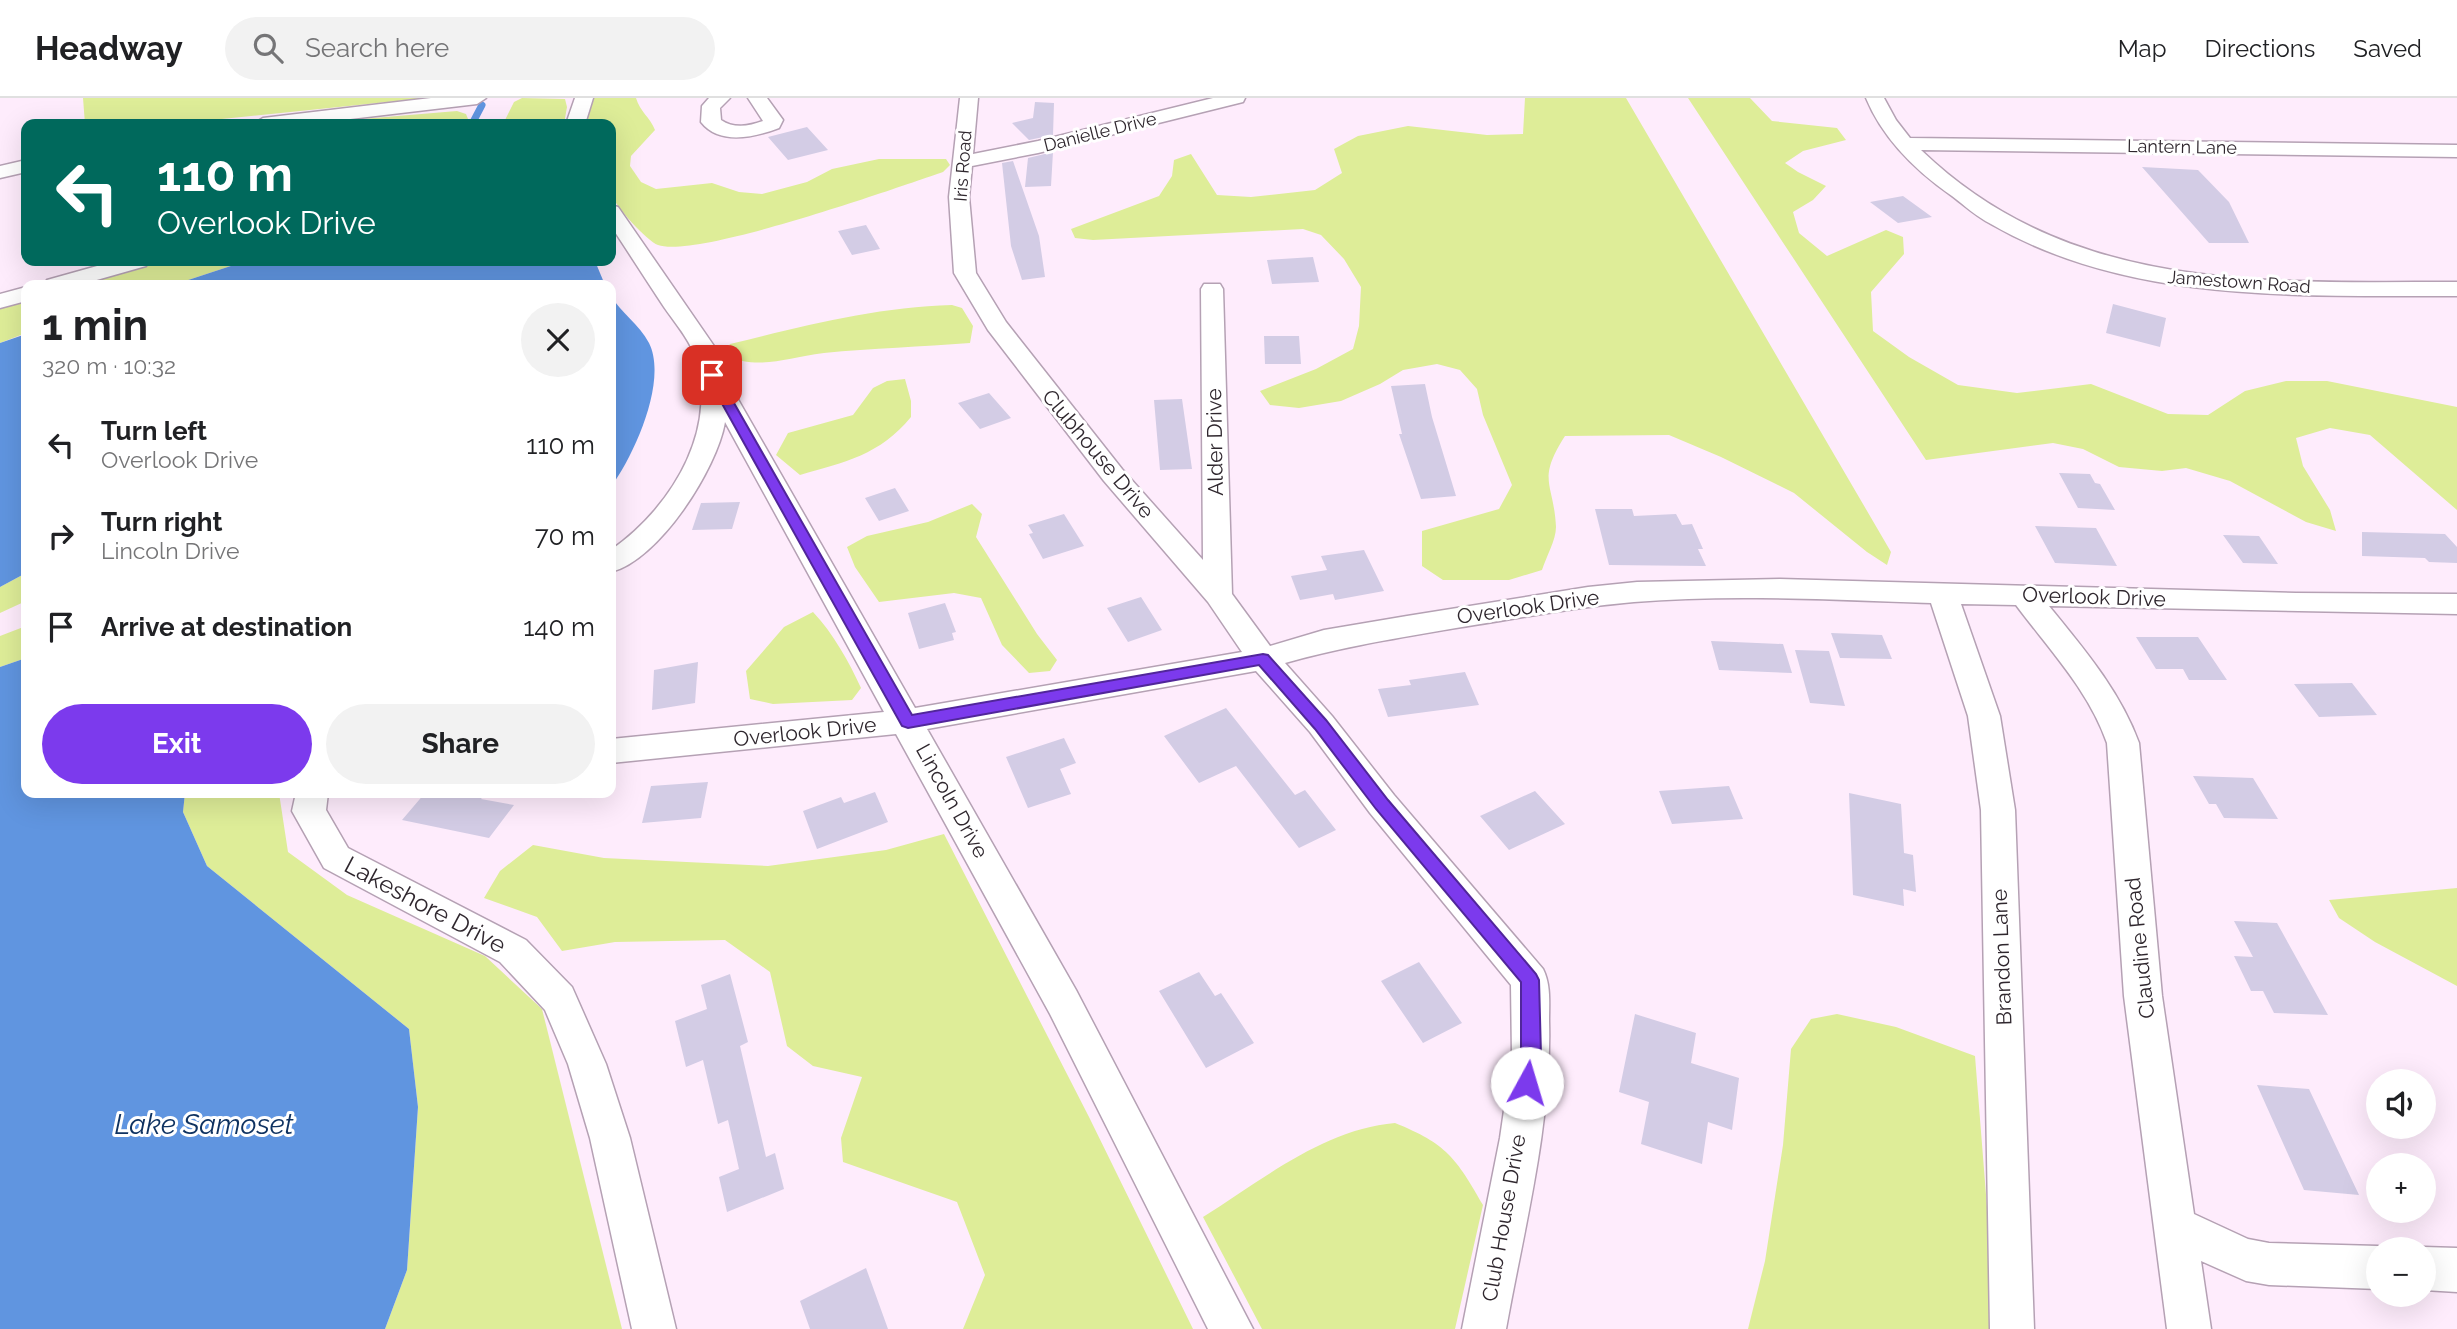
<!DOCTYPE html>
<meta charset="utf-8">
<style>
:root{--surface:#fff;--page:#f2f2f2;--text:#202124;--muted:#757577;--line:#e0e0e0;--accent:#7c3aed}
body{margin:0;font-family:Raleway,sans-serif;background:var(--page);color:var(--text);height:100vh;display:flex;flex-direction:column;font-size:26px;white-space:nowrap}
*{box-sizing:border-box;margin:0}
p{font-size:23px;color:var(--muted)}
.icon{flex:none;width:38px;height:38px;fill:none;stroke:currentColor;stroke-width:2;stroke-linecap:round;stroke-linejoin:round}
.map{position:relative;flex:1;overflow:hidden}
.panel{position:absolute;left:21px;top:182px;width:595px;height:518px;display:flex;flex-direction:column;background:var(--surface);border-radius:14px;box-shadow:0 7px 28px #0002}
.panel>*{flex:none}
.hud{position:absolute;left:21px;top:21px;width:595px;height:147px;border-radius:14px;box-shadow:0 7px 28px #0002;background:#00695c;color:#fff;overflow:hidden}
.fabs{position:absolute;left:2366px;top:971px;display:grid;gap:14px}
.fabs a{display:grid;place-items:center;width:70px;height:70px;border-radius:50%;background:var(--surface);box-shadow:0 7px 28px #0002;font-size:35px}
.pin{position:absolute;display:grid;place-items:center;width:60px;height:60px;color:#fff;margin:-30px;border-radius:14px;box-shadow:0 4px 10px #0006}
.me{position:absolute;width:77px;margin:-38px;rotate:6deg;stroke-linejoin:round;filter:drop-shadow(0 0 5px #0008)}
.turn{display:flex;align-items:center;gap:24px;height:147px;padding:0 21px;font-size:32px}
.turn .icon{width:91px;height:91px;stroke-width:2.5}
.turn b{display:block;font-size:49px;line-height:60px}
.round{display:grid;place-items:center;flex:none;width:74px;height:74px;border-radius:37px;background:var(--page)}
.summary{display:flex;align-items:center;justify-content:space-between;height:119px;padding:0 21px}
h1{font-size:42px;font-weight:700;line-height:52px}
.button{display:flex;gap:14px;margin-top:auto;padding:14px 21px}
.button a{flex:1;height:80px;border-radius:42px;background:var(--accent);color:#fff;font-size:28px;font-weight:700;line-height:80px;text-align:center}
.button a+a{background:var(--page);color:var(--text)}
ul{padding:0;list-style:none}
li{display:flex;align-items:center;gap:21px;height:91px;padding:0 21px}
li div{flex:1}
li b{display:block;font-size:26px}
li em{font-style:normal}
header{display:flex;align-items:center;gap:42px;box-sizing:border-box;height:98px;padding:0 35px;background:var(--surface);border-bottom:2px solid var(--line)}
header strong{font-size:33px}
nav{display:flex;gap:38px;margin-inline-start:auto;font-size:24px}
.search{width:490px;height:63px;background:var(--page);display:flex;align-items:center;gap:18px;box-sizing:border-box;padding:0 24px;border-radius:38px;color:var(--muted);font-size:26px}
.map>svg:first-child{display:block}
.green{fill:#deed98}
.water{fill:#6095e0}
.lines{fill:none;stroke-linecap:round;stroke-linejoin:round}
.stream{stroke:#6095e0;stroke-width:7}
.building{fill:#d3cce5}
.minor-casing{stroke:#b5a1b4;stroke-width:3}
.minor{fill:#fff;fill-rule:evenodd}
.route{fill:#7c3aed;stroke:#51269a;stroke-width:2}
.labels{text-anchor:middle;stroke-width:6;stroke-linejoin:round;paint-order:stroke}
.far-street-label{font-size:18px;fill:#2f272e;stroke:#fff}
.street-label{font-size:21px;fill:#2f272e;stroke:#fff}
.near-street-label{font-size:24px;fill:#2f272e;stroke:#fff}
.near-water-label{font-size:28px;font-style:italic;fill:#0e3261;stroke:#fff}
</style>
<header>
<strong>Headway</strong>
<div class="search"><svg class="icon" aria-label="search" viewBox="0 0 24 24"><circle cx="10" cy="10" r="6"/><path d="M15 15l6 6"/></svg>Search here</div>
<nav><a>Map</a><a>Directions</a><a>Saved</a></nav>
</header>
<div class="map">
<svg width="2457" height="1231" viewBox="0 0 2457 1231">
<rect width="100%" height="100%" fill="#feecfc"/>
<!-- green -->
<path class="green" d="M 83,0 L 426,0 L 173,26 L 85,26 Z
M 522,0 L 565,1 L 567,9 L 564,26 L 503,26 L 514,4 Z
M 593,0 L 636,0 C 640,14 650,19 655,32 L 631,58 L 630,68 L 641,84 L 656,91 L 712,85 L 739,94 L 762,96 L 807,84 L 832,71 L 879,61 L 946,61 L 950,67 L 943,74 C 896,90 696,161 658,147 C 647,143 615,108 611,96 C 607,85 611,41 611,26 L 585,26 Z
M 1525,0 L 1626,0 L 1891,454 L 1887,467 L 1867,454 L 1794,395 L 1721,359 L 1669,337 L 1565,338 C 1536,383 1554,385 1556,429 C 1556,442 1546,459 1542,472 L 1509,482 L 1443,482 L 1422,468 L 1422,433 L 1499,411 L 1512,387 L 1483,317 L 1477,291 L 1460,272 L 1437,266 L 1403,272 L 1380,286 L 1341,303 L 1299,310 L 1270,307 L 1260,293 L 1316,271 L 1353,251 L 1359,228 L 1361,189 L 1344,161 L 1321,137 L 1303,131 L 1093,142 L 1075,140 L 1071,131 L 1159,98 L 1172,78 L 1174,62 L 1191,56 L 1217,97 L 1251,99 L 1315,92 L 1342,75 L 1334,51 L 1358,38 L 1408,28 L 1487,37 L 1523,36 Z
M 1688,0 L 1750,0 L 1772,23 L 1837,30 L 1846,42 L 1803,53 L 1785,65 L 1798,74 L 1826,88 L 1813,102 L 1793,114 L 1799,135 L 1827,158 L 1886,132 L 1903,139 L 1904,156 L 1871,194 L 1873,233 L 1909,259 L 1958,287 L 2017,295 L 2091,286 L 2168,316 L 2208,317 L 2245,293 L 2286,283 L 2327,283 L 2457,309 L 2457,412 L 2370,337 L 2330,330 L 2296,340 L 2303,368 L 2330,412 L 2336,433 L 2306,424 L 2230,383 L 2186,370 L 2162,373 L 2119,369 L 2083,351 L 2053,345 L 1926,362 Z
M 457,13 L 466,16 L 468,21 L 464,26 L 353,26 L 362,21 Z
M 157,163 L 246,163 L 173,187 L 74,187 Z
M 26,201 L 26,235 L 0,245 L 0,209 Z
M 952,207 L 962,210 L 973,228 L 970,245 C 922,249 872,250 824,255 C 784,260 763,272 723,258 L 730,246 C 804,228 876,209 952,207 Z
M 905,281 L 911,303 L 911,319 C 880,357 845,364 800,377 L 776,357 L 788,335 L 853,317 L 873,290 L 887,283 Z
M 972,406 L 982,416 L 976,439 L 1037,536 L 1057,562 L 1050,573 L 1029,575 L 1002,547 L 981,500 L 954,495 L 879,504 L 855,469 L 847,449 L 867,438 L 928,424 Z
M 26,475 L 26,503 L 0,515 L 0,489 Z
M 813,514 C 833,535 849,564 861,590 L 852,602 L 773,606 L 750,601 L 746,573 L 784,529 Z
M 26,528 L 26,560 L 0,569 L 0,538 Z
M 185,695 L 279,695 L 288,754 L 347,797 L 485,858 L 542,911 L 622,1231 L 385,1231 L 407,1172 L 418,1009 L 409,931 L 207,768 L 183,714 Z
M 944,736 L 1089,1019 L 1193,1231 L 963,1231 L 985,1177 L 957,1104 L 843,1064 L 841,1040 L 862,979 L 813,968 L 787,948 L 770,874 L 725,842 L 615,844 L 562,853 L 537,819 L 484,800 L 500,773 L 533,747 L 604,760 L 768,768 L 886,752 Z
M 2457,790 L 2457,888 L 2375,844 L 2339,820 L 2329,802 Z
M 1837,916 L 1896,929 L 1975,958 L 1995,1210 L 1992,1231 L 1748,1231 L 1765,1163 L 1783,1047 L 1791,951 L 1811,921 Z
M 1395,1025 C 1447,1046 1456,1060 1483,1107 L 1455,1231 L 1262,1231 L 1203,1119 C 1262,1082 1324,1031 1395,1025 Z"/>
<!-- water -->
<path class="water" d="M 246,163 L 595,163 L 605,187 L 173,187 Z
M 611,198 C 621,215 639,226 649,245 C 668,283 634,357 611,389 Z
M 26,236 L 26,475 L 0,489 L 0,245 Z
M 26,560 L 26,695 L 185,695 L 183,714 L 207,768 L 409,931 L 418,1009 L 407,1172 L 385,1231 L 0,1231 L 0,569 Z"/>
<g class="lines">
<!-- stream -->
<path class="stream" d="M 472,26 L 482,7"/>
</g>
<!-- building -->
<path class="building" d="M 1035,4 L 1054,5 L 1053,37 L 1029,42 L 1012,25 L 1033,20 Z
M 807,29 L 828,52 L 788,62 L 768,39 Z
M 1053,54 L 1051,88 L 1025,89 L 1028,60 Z
M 1013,63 L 1039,138 L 1045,179 L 1022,182 L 1011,148 L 1002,65 Z
M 2142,69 L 2198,72 L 2229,104 L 2249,145 L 2209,145 Z
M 1903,98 L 1932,119 L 1898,125 L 1870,104 Z
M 866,127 L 880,151 L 852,157 L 838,133 Z
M 1313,159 L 1319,184 L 1272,186 L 1267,162 Z
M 2113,206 L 2166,220 L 2160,249 L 2106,235 Z
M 1264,238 L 1299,238 L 1301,266 L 1265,266 Z
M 1425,286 L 1432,319 L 1456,398 L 1421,401 L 1399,336 L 1402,336 L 1391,288 Z
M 989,295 L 1011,320 L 980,331 L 958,305 Z
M 1182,301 L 1192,371 L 1160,372 L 1154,302 Z
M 2059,375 L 2090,376 L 2095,385 L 2100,386 L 2115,412 L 2078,410 Z
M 895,390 L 909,413 L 879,423 L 865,400 Z
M 740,404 L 732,431 L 692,432 L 701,405 Z
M 1595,411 L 1632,411 L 1634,418 L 1676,416 L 1682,427 L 1692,426 L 1703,451 L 1698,451 L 1706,468 L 1609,467 Z
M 1064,416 L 1084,448 L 1043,461 L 1029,436 L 1033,435 L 1028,427 Z
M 2035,428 L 2096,430 L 2117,468 L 2055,465 Z
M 2362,434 L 2445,436 L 2457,449 L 2457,465 L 2429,464 L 2425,460 L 2362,458 Z
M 2223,437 L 2259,438 L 2278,466 L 2243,465 Z
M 1364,452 L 1384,493 L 1335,502 L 1333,496 L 1300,502 L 1291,478 L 1327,472 L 1321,458 Z
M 1141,499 L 1162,532 L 1128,544 L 1107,510 Z
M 945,505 L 956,534 L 952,535 L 954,542 L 919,551 L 908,515 Z
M 1831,535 L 1882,537 L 1892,561 L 1840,560 Z
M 2136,539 L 2198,539 L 2227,582 L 2189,582 L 2183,571 L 2156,571 Z
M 1711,543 L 1783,546 L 1792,575 L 1719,572 Z
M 1795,552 L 1829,553 L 1845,608 L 1810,605 Z
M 698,564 L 695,605 L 652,612 L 654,572 Z
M 1465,574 L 1479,607 L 1388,619 L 1378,591 L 1411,587 L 1409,582 Z
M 2352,585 L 2377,617 L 2319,619 L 2294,586 Z
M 1226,610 L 1295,697 L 1305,692 L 1336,732 L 1299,750 L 1236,668 L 1199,685 L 1164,638 Z
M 1064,640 L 1076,665 L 1060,671 L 1071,696 L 1028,710 L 1006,659 Z
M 2193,678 L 2253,680 L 2278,721 L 2224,720 L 2216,706 L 2209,706 Z
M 708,684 L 701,720 L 642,725 L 651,688 Z
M 1729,688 L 1743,721 L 1672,726 L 1659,693 Z
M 1535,693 L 1565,726 L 1509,752 L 1480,718 Z
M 875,694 L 888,724 L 817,751 L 803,713 L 841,699 L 844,705 Z
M 425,695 L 486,695 L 481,701 L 514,707 L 489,740 L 402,722 Z
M 1849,695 L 1901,706 L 1904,755 L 1913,757 L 1916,794 L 1903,791 L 1904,808 L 1853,797 Z
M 2234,823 L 2277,825 L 2328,917 L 2274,915 L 2263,893 L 2251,893 L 2234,858 L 2253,859 Z
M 1419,864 L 1462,925 L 1423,945 L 1381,883 Z
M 1199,874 L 1215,898 L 1221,895 L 1254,945 L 1206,970 L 1159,893 Z
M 730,876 L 748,944 L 740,948 L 766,1059 L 775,1055 L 784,1091 L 727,1114 L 719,1079 L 739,1071 L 728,1022 L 718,1026 L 703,962 L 686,969 L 675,923 L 707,911 L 701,887 Z
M 1635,916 L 1696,935 L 1691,965 L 1739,980 L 1732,1032 L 1708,1024 L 1702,1066 L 1641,1046 L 1649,1004 L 1619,994 Z
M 2257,987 L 2309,991 L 2359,1097 L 2304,1092 Z
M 866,1170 L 888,1231 L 810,1231 L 800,1203 Z"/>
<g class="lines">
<defs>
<path id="minor" d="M 431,0 L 486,0 L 477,6 L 308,26 L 253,26 L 263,20 Z
M 575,0 L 593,0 L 585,26 L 566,26 Z
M 709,0 L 730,0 L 720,10 L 721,22 C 734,31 749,28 763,23 L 748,0 L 767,0 L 783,22 L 779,30 C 755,39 720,48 701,24 L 702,8 Z
M 960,0 L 978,0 L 973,56 L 1038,43 L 1213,0 L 1245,0 L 1243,4 L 1038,55 L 972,68 L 969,99 L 976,175 L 1006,224 L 1122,371 L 1203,462 L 1201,191 L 1204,186 L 1220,186 L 1223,191 L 1232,496 L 1270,548 L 1324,532 L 1407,518 L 1588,489 L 1637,484 L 1780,481 L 2296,495 L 2457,496 L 2457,516 L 2049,508 C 2084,551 2120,593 2139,645 L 2162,898 L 2194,1116 L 2248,1141 L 2269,1145 L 2378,1148 L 2385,1152 L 2378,1152 L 2378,1191 L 2269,1187 L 2246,1183 L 2201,1163 L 2211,1231 L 2167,1231 L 2124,898 L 2107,645 C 2089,593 2049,551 2016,507 L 1961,506 L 2000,618 L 2015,712 L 2034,1231 L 1990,1231 L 1981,712 L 1968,618 L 1931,505 C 1833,502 1732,496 1634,504 C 1574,509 1515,521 1456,530 C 1398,540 1341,549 1285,565 L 1332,618 L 1394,697 L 1543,871 C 1551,887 1549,905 1549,923 C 1552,1026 1524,1130 1506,1231 L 1462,1231 L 1500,1040 L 1512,957 L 1511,887 L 1370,715 L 1310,634 L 1256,573 L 927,631 L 1076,892 L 1253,1231 L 1208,1231 L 1050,916 L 896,636 L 611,665 L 611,641 L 884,614 L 725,324 C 717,371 659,462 611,474 L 611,452 C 674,408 724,324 691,249 C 684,235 673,222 664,209 C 646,182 629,155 611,128 L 611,107 L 618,109 L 714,248 L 724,277 L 915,610 L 1242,554 L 1208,504 L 1104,383 L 988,232 L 954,175 L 949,99 Z
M 1866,0 L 1884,0 L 1896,22 L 1910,40 L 2457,47 L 2457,59 L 1921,52 C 2071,196 2264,184 2457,184 L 2457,198 C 2301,197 2131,207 1991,126 C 1977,119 1965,108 1952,98 C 1916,73 1883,41 1866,0 Z
M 26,62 L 26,74 L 0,80 L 0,68 Z
M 115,163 L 149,163 L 146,168 L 79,187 L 44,187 L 47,182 Z
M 26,189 L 26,203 L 0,210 L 0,196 Z
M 296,695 L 328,695 L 326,712 L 348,750 L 526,842 L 572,889 L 606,966 L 630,1040 L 676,1231 L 632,1231 L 590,1040 L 568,966 L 545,912 L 500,864 L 324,770 L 292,713 Z
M 2424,1149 L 2457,1150 L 2457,1194 L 2424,1192 L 2424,1152 L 2419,1152 Z"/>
</defs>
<!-- minor casing -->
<use href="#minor" class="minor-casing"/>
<!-- minor -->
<use href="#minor" class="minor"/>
</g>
<!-- route -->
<path class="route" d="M 712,274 L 718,277 L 912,617 L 1263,556 L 1268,557 L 1326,622 L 1388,702 L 1536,876 L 1539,882 L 1541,957 L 1534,991 L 1527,994 L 1520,991 L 1517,985 L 1521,957 L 1521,884 L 1376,711 L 1315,631 L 1259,567 L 908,630 L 902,628 L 706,277 Z"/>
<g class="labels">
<!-- far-street labels -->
<g class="far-street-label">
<text transform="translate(1100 34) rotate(-14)" y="6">Danielle Drive</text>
<text transform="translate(2182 49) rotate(1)" y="6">Lantern Lane</text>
<text transform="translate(963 68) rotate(-86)" y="6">Iris Road</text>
<text transform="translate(2239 184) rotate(4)" y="6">Jamestown Road</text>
</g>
<!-- street labels -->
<g class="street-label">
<text transform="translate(1215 344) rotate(-91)" y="7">Alder Drive</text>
<text transform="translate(1098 356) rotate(50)" y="7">Clubhouse Drive</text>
<text transform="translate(2094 499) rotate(2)" y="7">Overlook Drive</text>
<text transform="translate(1528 509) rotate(-8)" y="7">Overlook Drive</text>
<text transform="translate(805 634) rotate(-6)" y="7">Overlook Drive</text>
<text transform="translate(952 703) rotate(61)" y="7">Lincoln Drive</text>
<text transform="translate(2140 850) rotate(-96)" y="7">Claudine Road</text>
<text transform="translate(2002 859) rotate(-92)" y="7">Brandon Lane</text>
<text transform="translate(1504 1120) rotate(-80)" y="7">Club House Drive</text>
</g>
<!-- near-street labels -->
<g class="near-street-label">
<text transform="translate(425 807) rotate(28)" y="8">Lakeshore Drive</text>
</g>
<!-- near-water labels -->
<g class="near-water-label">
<text x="204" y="1036">Lake Samoset</text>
</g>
</g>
</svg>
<div class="fabs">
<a><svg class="icon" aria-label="sound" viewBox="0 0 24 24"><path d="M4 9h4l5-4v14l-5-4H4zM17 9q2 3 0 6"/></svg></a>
<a>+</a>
<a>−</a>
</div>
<div class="pin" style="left:712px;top:277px;background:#d93025"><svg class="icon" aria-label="arrive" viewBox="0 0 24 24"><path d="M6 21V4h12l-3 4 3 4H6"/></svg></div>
<svg class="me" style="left:1527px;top:985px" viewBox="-20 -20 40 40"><circle r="19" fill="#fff"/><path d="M0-13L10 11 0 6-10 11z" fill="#7c3aed"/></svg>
<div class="hud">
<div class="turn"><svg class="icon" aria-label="left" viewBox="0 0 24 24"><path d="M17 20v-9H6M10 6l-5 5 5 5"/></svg><div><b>110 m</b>Overlook Drive</div></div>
</div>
<section class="panel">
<div class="summary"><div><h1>1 min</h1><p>320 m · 10:32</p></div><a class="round"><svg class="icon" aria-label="close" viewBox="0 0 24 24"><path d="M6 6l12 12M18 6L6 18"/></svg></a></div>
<ul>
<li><svg class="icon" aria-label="left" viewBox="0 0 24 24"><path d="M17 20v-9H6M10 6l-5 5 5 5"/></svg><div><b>Turn left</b><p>Overlook Drive</p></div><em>110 m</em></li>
<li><svg class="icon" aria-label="right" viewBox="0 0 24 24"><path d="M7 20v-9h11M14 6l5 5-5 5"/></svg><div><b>Turn right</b><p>Lincoln Drive</p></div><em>70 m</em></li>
<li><svg class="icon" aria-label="arrive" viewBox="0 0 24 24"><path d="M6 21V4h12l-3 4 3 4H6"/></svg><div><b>Arrive at destination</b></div><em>140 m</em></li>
</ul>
<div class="button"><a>Exit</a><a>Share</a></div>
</section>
</div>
